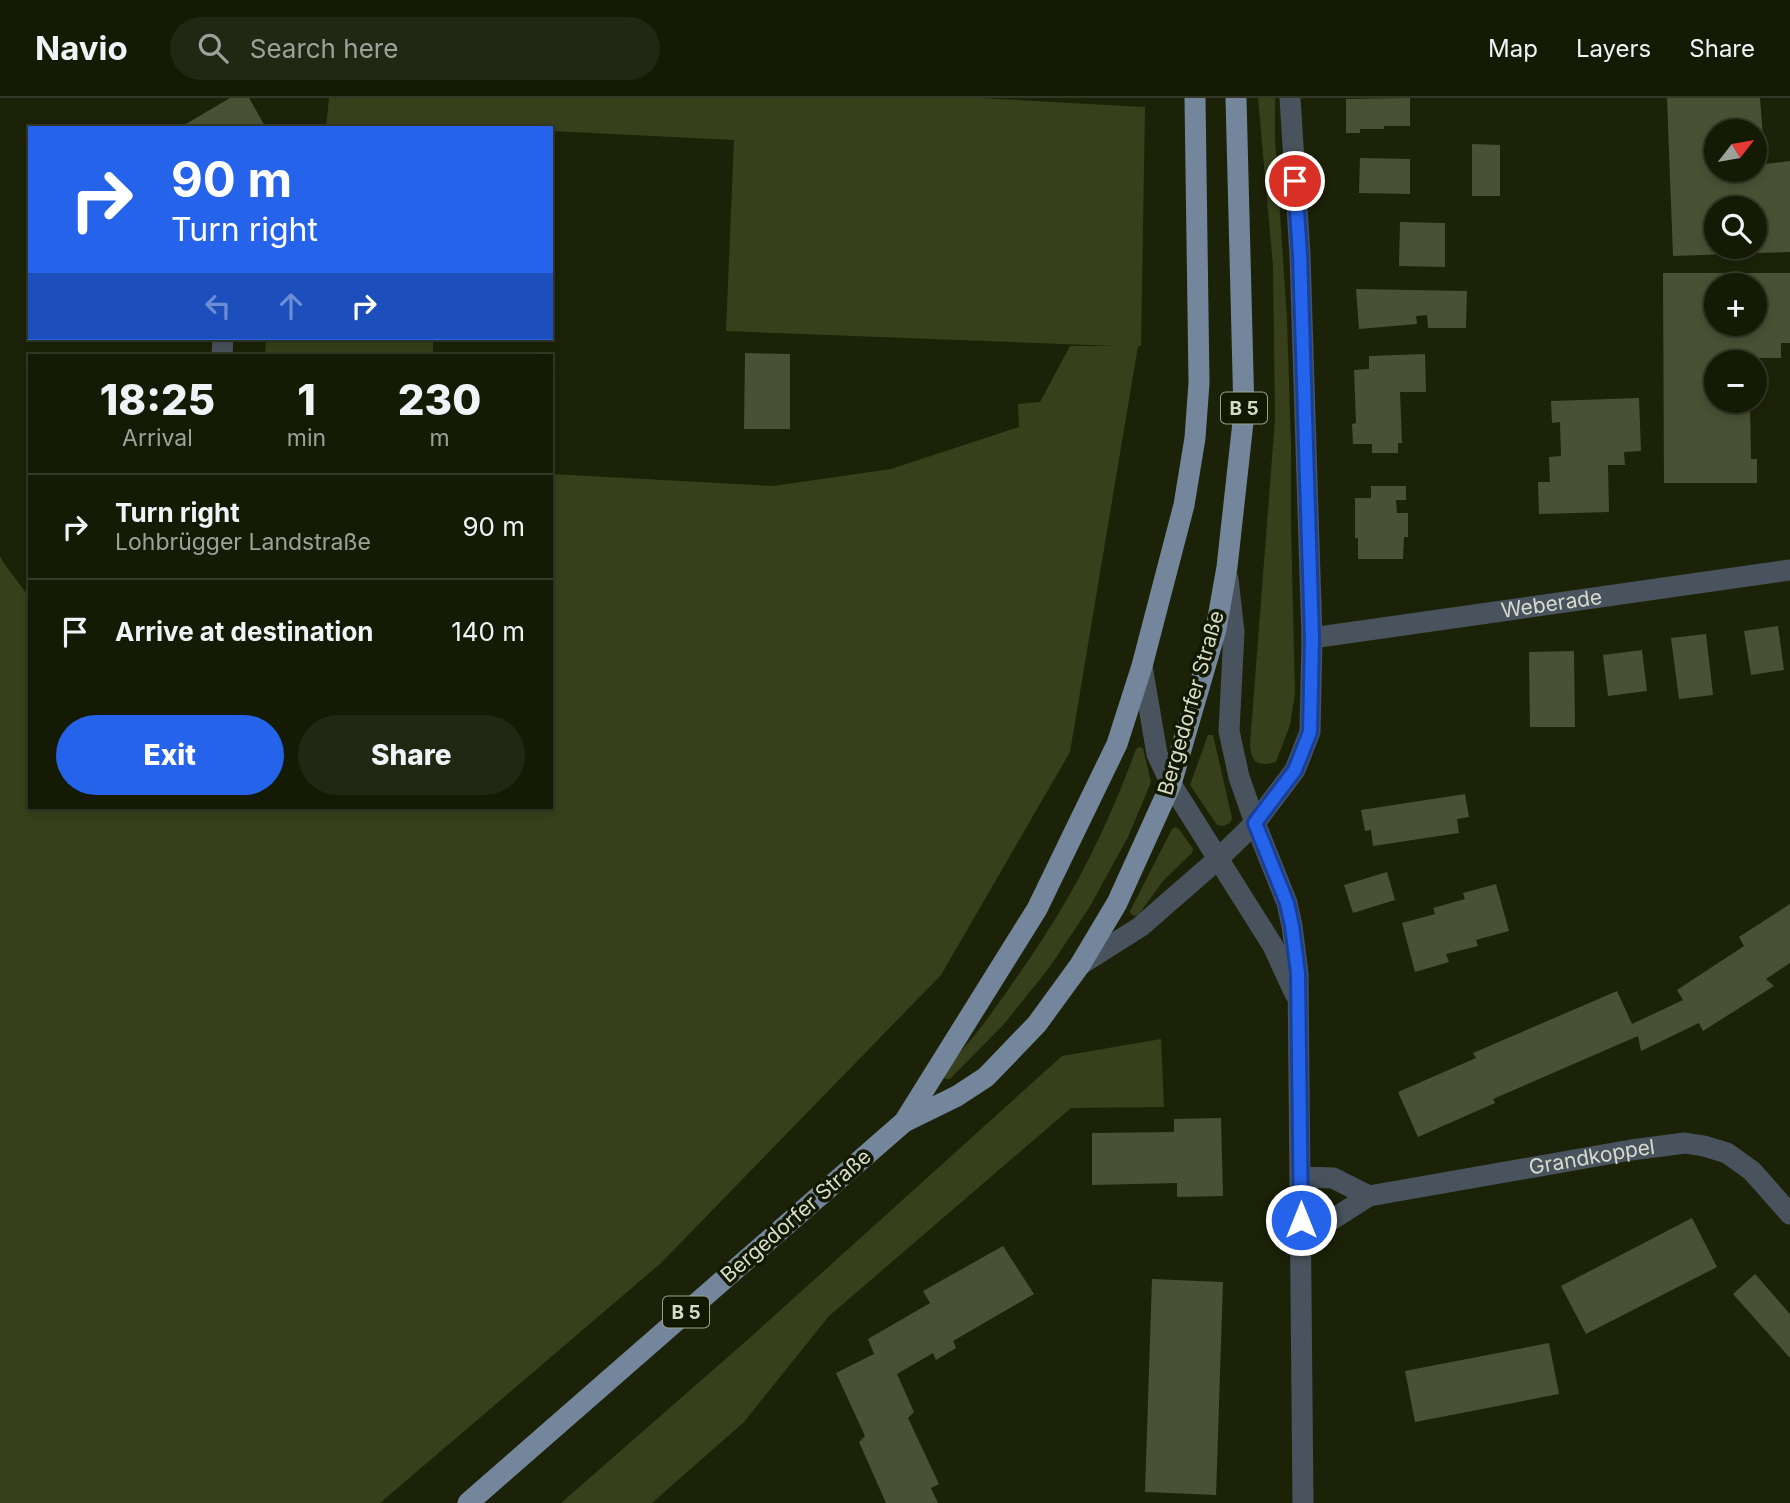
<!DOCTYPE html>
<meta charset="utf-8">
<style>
:root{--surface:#151a05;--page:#222713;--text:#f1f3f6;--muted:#9da19a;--line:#343827;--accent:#2563eb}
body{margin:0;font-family:Inter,sans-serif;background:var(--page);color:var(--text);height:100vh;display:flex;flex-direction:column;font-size:26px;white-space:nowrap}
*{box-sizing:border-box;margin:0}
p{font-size:23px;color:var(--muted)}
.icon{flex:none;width:38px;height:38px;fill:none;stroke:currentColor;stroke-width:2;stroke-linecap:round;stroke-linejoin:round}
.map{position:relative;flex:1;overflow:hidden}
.details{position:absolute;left:28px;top:256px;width:525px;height:455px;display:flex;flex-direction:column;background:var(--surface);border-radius:0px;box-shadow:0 4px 10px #0003,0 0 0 2px var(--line)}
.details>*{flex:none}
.guide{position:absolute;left:28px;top:28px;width:525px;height:214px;border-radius:0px;box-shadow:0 4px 10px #0003,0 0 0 2px var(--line);background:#2563eb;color:#fff;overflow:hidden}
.needle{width:46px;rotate:59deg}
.controls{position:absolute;left:1704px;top:21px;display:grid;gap:14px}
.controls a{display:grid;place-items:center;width:63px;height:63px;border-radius:50%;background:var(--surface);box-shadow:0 4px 10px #0003,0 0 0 2px var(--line);font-size:35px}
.pin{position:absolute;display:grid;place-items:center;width:60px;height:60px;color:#fff;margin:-30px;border:4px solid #fff;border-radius:50%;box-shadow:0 2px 7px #0007}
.me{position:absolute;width:77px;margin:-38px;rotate:0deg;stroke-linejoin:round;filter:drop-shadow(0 0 5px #0008)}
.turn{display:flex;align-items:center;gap:24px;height:147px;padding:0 28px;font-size:32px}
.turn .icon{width:91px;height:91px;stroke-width:2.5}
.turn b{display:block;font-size:49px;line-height:60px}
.lanes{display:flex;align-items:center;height:66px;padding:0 28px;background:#0003;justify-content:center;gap:35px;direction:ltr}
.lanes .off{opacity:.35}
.eta{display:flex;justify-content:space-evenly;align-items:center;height:119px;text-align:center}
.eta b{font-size:42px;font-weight:800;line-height:49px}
.primary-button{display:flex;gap:14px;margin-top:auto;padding:14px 28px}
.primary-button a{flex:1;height:80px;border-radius:42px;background:var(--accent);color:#fff;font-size:28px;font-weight:800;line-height:80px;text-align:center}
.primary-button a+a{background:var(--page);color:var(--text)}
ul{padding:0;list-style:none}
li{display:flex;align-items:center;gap:21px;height:105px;padding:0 28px;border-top:2px solid var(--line)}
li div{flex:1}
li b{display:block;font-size:26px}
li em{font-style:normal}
header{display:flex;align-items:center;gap:42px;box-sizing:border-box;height:98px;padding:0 35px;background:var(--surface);border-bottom:2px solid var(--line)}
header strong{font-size:33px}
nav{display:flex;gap:38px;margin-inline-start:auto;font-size:24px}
.search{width:490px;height:63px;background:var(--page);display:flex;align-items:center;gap:18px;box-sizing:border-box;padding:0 24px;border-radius:38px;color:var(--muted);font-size:26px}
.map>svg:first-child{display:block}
.green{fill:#37401a}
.building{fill:#495134;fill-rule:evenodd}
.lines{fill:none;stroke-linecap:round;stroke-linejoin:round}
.minor{stroke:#49535d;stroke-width:21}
.major{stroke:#73869b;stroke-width:21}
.route-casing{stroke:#184099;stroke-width:18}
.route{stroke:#2563eb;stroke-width:12}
.labels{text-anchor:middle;stroke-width:7;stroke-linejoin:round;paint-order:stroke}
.shield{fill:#131901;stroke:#9ca18e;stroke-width:2}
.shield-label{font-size:19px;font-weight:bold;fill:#d6dbcb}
.street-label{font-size:21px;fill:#d6dbcb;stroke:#131901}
</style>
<header>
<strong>Navio</strong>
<div class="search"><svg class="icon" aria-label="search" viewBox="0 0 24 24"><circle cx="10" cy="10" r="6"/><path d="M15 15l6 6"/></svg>Search here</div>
<nav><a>Map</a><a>Layers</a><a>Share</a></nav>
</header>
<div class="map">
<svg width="1790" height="1405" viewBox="0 0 1790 1405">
<rect width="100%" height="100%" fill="#1c2207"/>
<!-- green -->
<path class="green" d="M 329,0 L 979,0 L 1145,9 L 1141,248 L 1138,248 L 1070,654 L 941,877 L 661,1165 L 380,1405 L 0,1405 L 0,458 L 3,464 L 30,500 L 30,709 L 551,709 L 551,376 L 773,388 L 891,371 L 1019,329 L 1018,306 L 1040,304 L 1070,248 L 1115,248 L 726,233 L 734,42 L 551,33 L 551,30 L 485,30 L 438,27 L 438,30 L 326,30 Z
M 1258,0 L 1275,0 L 1275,41 L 1287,221 L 1291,348 L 1291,427 L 1295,596 L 1290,627 L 1276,664 C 1257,669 1251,665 1250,646 L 1275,321 L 1273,169 Z
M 266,240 L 433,240 L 433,257 L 265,257 Z
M 1208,637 L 1213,637 L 1232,720 L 1230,725 L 1223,728 L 1217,727 L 1190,687 Z
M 1139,649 L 1143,650 L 1151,684 L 1128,739 L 1089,810 L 1049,870 L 1004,926 L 950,981 L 946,981 L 943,979 C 953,960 969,945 982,928 C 1001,902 1020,875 1038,848 C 1079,787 1111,720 1136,651 Z
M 1176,729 L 1179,731 L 1193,751 L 1192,755 L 1163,783 L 1139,816 L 1135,818 L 1131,816 L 1130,813 L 1172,731 Z
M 1161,941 L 1164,1009 L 1071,1010 L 829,1218 L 744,1324 L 652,1405 L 561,1405 L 753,1237 L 1062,958 Z"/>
<!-- building -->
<path class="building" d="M 230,0 L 249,0 L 266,30 L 179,30 Z
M 1410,0 L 1410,28 L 1384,28 L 1384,31 L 1360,31 L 1360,35 L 1346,35 L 1346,1 Z
M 1667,0 L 1760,0 L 1765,66 L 1790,63 L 1790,154 L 1673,158 ZM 1717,33 L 1755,33 L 1755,72 L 1717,72 ZM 1717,110 L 1755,110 L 1755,149 L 1717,149 Z
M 1472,46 L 1500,47 L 1500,98 L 1472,98 Z
M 1360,60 L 1410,61 L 1410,96 L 1359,95 Z
M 1400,124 L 1445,125 L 1445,169 L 1399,168 Z
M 1663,175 L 1790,175 L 1790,245 L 1781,245 L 1781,260 L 1750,260 L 1750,264 L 1717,264 L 1717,303 L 1750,303 L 1751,361 L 1757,361 L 1757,385 L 1664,385 ZM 1717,187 L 1755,187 L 1755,226 L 1717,226 Z
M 1356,191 L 1467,193 L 1466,230 L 1428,230 L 1427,217 L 1416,218 L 1417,226 L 1359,231 Z
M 745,255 L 790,256 L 790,331 L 744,331 Z
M 1425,256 L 1426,294 L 1400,294 L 1402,345 L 1398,345 L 1398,355 L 1372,355 L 1372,346 L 1353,346 L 1352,326 L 1356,325 L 1354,272 L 1369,271 L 1369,258 Z
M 1639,300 L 1641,353 L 1624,354 L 1625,367 L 1608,367 L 1609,414 L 1539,416 L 1538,384 L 1550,384 L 1549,359 L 1561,358 L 1560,324 L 1552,325 L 1551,303 Z
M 1371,388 L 1406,388 L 1406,402 L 1396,402 L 1397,415 L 1408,415 L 1408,439 L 1404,439 L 1403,461 L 1358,461 L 1358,440 L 1355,440 L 1355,400 L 1371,400 Z
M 1778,528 L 1784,572 L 1751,577 L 1744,533 Z
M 1706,536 L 1713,597 L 1679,601 L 1671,540 Z
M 1642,552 L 1647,593 L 1608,598 L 1603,557 Z
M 1574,553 L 1575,629 L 1530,629 L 1529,554 Z
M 1465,696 L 1469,719 L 1457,721 L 1459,735 L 1373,748 L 1371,732 L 1365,733 L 1361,712 Z
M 1387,774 L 1395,802 L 1353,815 L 1344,787 Z
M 1496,786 L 1509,833 L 1476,842 L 1478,848 L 1446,856 L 1449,864 L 1415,874 L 1402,825 L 1435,816 L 1433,810 L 1465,801 L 1463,795 Z
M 1790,806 L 1790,865 L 1766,881 L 1774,888 L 1703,933 L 1699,925 L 1641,953 L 1638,938 L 1493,1001 L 1495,1005 L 1418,1039 L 1398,994 L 1476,960 L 1473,955 L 1617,893 L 1632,926 L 1683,902 L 1677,892 L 1744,848 L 1739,839 Z
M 1221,1020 L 1223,1098 L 1177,1099 L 1177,1085 L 1092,1087 L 1092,1035 L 1174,1034 L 1174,1021 Z
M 1692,1120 L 1717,1169 L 1586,1236 L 1561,1188 Z
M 1003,1148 L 1034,1196 L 953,1243 L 956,1250 L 936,1262 L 933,1255 L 897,1276 L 914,1314 L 908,1320 L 939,1386 L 931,1390 L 938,1405 L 886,1405 L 859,1344 L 865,1338 L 836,1275 L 874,1256 L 868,1241 L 930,1205 L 923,1193 Z
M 1755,1176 L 1790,1216 L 1790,1260 L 1733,1196 Z
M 1152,1181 L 1223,1184 L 1216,1397 L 1145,1394 Z
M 1549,1245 L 1559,1296 L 1415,1324 L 1405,1273 Z"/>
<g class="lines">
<!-- minor -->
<g class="minor">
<path d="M 222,257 L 223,240"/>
<path d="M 1228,481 L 1234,534 L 1229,633 L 1239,679 L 1255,725 L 1287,805 L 1292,828 L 1298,875 L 1303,1405"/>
<path id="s1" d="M 1312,540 L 1790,472"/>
<path d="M 1142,568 L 1157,656 L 1171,686 L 1273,848 L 1295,896"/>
<path d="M 1080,867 L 1140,829 L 1218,761 L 1255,725 L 1295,672 L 1310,634 L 1312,540 L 1300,157 L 1290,0"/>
<path d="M 1301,1079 L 1333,1080 L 1369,1098"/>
<path id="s2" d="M 1301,1122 L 1333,1121 L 1369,1098 L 1631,1052 L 1685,1045 L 1704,1048 L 1727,1055 L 1752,1073 L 1790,1116"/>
</g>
<!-- major -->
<path class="major" d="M 904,1024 L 1037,811 L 1117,646 L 1142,568 L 1184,407 L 1195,340 L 1199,285 L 1195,0
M 468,1405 L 904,1024 L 957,998 L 986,979 L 1037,926 L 1080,867 L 1117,805 L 1171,686 L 1216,531 L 1227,469 L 1244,315 L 1236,0"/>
</g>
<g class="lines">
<defs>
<path id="route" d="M 1295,83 L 1300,157 L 1312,540 L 1310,634 L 1295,672 L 1255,725 L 1287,805 L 1292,828 L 1298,875 L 1301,1122"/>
</defs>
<!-- route casing -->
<use href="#route" class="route-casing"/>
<!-- route -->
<use href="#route" class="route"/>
</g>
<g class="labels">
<!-- shield labels -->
<g class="shield">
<rect x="1221" y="294.5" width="46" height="31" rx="5"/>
<rect x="663" y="1198.5" width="46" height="31" rx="5"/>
</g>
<g class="shield-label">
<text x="1244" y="317">B 5</text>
<text x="686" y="1221">B 5</text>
</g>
<!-- street labels -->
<g class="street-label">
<text dy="7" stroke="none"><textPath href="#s1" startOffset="242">Weberade</textPath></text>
<text transform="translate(1191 605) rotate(-74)" y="7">Bergedorfer Straße</text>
<text dy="7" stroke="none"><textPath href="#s2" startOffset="301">Grandkoppel</textPath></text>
<text transform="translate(796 1118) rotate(-41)" y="7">Bergedorfer Straße</text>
</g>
</g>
</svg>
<div class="controls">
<a><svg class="needle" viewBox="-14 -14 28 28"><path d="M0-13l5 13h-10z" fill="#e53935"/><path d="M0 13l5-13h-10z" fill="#9da19a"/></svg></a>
<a><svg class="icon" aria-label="search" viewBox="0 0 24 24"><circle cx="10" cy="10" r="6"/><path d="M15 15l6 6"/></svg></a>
<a>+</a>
<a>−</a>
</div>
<div class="pin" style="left:1295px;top:83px;background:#d93025"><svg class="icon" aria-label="arrive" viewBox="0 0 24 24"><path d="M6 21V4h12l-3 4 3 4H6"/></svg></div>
<svg class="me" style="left:1301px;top:1122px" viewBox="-20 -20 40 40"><circle r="17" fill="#2563eb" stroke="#fff" stroke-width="3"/><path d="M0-11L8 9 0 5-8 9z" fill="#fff"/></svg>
<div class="guide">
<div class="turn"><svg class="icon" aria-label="right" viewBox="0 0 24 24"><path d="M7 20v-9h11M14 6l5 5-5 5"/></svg><div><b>90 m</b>Turn right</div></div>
<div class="lanes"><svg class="icon off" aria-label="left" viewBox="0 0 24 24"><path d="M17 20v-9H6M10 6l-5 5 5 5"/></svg><svg class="icon off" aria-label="ahead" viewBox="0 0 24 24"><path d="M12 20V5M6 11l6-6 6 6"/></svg><svg class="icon" aria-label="right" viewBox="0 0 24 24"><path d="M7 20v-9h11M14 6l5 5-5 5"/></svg></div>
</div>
<section class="details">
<div class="eta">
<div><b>18:25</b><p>Arrival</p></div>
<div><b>1</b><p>min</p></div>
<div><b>230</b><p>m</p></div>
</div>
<ul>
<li><svg class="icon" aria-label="right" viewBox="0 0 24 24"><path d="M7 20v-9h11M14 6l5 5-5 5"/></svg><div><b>Turn right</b><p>Lohbrügger Landstraße</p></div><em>90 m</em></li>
<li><svg class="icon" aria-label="arrive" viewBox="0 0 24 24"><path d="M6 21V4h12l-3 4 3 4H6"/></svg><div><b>Arrive at destination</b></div><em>140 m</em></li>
</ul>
<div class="primary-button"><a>Exit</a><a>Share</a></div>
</section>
</div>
